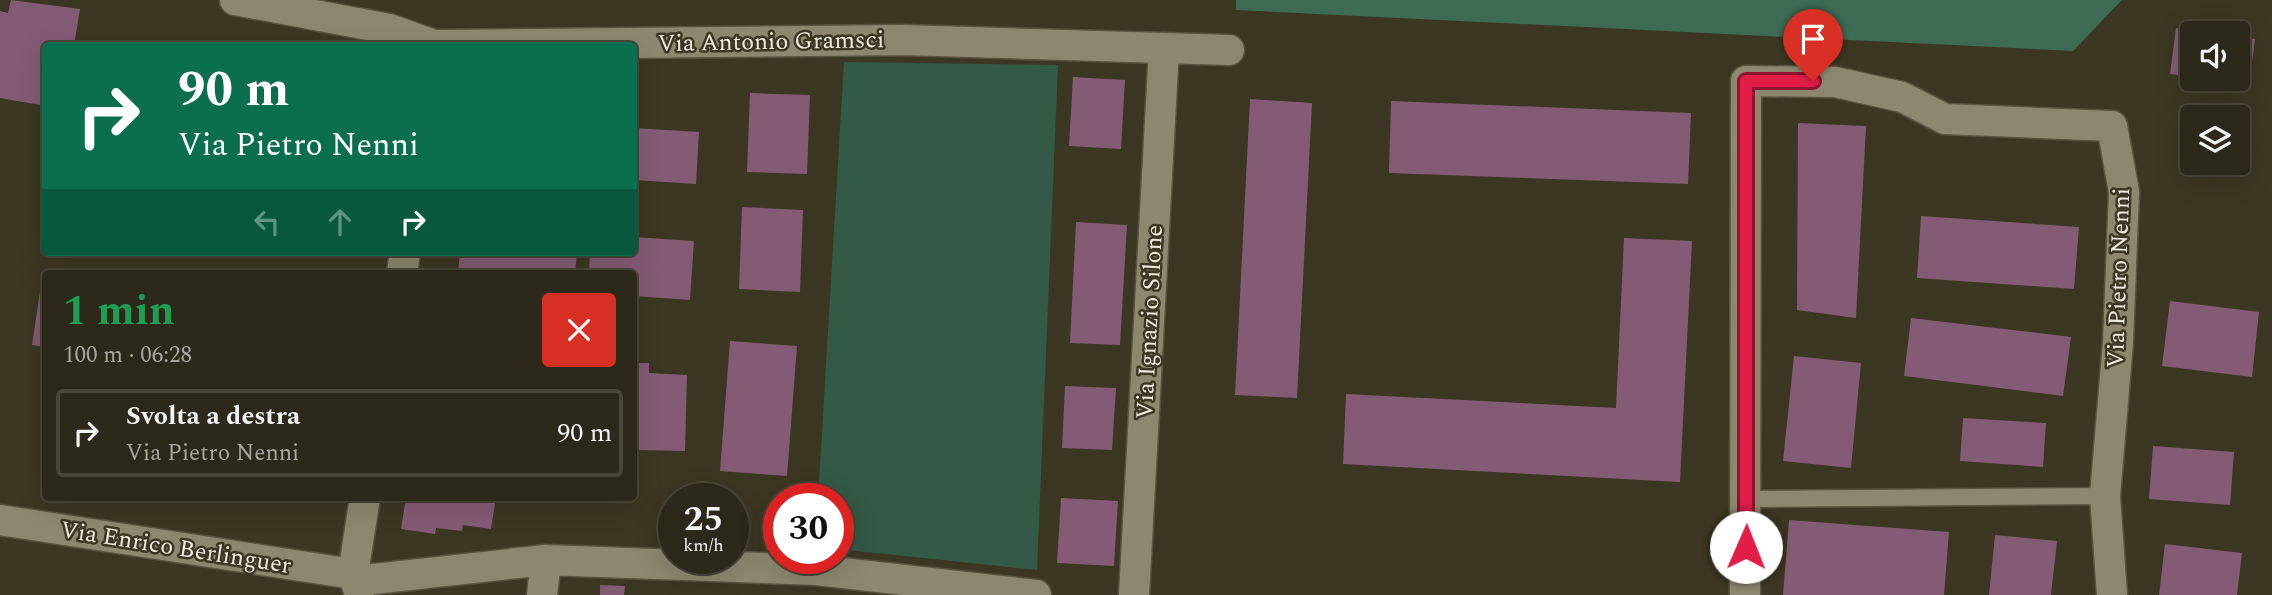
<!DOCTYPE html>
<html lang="it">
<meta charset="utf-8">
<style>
:root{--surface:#2c291a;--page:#383527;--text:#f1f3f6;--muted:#a6a6a2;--line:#484539}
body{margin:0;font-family:Spectral,serif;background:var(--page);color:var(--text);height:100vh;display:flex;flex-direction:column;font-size:26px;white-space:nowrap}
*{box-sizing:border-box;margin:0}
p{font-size:23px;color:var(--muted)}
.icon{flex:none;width:38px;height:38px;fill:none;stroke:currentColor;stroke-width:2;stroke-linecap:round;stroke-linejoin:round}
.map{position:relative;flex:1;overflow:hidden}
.panel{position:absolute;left:42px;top:270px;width:595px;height:231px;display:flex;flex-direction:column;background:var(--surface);border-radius:7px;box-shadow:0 7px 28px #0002,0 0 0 2px var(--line)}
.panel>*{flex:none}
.hud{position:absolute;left:42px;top:42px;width:595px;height:214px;border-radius:7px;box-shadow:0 7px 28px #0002,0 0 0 2px var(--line);background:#0b6e4f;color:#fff;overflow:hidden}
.tools{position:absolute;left:2180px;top:21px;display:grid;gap:14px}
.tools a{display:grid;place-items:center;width:70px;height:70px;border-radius:7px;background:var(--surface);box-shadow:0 7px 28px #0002,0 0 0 2px var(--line);font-size:35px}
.speed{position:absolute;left:658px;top:483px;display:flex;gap:14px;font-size:35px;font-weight:700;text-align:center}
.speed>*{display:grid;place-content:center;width:91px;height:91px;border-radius:50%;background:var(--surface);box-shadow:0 7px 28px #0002,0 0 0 2px var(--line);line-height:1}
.speed small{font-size:18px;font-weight:400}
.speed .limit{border:10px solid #d22;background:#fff;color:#111}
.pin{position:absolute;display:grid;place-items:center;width:60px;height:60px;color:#fff;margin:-72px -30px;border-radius:50% 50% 50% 0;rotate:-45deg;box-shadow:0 0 7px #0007}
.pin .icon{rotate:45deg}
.me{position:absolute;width:77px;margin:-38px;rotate:1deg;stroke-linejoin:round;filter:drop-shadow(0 0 5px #0008)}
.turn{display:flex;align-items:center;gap:24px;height:147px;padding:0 21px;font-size:32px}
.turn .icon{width:91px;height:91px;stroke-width:2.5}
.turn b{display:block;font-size:49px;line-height:60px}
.lanes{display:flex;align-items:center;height:66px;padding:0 21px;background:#0003;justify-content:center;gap:35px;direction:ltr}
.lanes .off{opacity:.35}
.round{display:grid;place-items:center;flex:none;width:74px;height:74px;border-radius:7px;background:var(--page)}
.headline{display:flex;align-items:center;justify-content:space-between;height:119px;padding:0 21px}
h1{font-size:42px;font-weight:700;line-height:52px;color:#1e9e55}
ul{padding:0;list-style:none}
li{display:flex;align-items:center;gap:21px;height:88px;margin:0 14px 10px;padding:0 7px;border:4px solid var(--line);border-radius:7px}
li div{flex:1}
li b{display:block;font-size:26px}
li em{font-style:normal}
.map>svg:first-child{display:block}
.green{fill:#335a46}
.forest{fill:#3d6b54}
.building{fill:#845b74}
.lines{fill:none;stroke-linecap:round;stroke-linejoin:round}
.service-casing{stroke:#575441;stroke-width:19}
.minor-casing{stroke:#575441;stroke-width:33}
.service{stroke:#8c8870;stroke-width:16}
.minor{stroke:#8c8870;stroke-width:30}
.route-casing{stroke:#92132f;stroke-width:18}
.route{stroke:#e11d48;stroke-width:12}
.labels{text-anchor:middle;stroke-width:5;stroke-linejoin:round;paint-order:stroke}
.street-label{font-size:24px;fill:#eceadd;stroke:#3b3722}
</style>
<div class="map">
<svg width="2272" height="595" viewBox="0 0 2272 595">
<rect width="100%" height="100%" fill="#3b3722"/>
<!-- green -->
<path class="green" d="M 844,62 L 1058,65 L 1037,570 L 838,549 L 838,499 L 818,499 Z"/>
<!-- forest -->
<path class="forest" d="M 1236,0 L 2122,0 L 2073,51 L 1236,10 Z"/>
<!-- building -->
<path class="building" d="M 11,0 L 80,9 L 74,46 L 46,46 L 46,106 L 0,98 L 0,11 L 8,13 Z
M 2176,28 L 2201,32 L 2193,33 L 2193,77 L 2170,74 Z
M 2238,37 L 2255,39 L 2249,85 L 2214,80 L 2238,79 Z
M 1073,77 L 1125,80 L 1121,149 L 1069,146 Z
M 750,93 L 810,95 L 807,174 L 747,172 Z
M 1250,99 L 1312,103 L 1297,398 L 1235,395 Z
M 1391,101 L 1691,113 L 1688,184 L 1389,173 Z
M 1798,123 L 1866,126 L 1856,318 L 1797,310 Z
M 634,128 L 699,132 L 696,184 L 634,180 Z
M 742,207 L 803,210 L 800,292 L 739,289 Z
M 1921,216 L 2079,227 L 2074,289 L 1917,278 Z
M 1076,222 L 1127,225 L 1120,345 L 1070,343 Z
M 634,237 L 694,241 L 690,300 L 634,296 L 634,273 L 589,273 L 590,252 L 634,252 Z
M 1624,238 L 1692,241 L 1680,482 L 1343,464 L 1346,394 L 1616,408 Z
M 460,252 L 577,252 L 575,273 L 458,273 Z
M 43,271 L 46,272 L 46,347 L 32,345 Z
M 2170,301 L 2259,312 L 2252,377 L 2162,366 Z
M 1911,318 L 2071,337 L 2063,396 L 1904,376 Z
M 730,341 L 797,346 L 787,476 L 720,471 Z
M 1794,356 L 1861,363 L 1851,468 L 1783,461 Z
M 634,363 L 649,363 L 649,373 L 687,375 L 685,451 L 634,450 Z
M 1065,386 L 1116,388 L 1112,450 L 1062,448 Z
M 1963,418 L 2046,423 L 2043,467 L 1960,461 Z
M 2153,446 L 2234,452 L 2230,505 L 2149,499 Z
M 406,497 L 496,497 L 491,529 L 463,525 L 462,531 L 436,528 L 435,534 L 401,529 Z
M 1061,498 L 1118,501 L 1114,566 L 1057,563 Z
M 1789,520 L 1949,532 L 1944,595 L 1783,595 Z
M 1995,535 L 2057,541 L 2051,595 L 1989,595 Z
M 2165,544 L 2242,553 L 2237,595 L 2159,595 Z
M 600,585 L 625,586 L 624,595 L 600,595 Z"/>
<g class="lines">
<defs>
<path id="service" d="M 1747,499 L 2105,496"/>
<path id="minor" d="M 235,0 L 389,29 L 434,45 L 903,40 L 1229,50
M 402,273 L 405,252
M 0,520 L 353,574
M 356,581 L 546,560 L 816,570 L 1036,595
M 359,591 L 353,574 L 365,497
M 542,595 L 546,560
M 1134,595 L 1164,48
M 1745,595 L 1746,81 L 1835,82 L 1902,97 L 1945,119 L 2112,126 L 2124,192 L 2118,342 L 2105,496 L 2112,595"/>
</defs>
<!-- service casing -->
<use href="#service" class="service-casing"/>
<!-- minor casing -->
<use href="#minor" class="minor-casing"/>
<!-- service -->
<use href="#service" class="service"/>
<!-- minor -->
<use href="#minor" class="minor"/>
</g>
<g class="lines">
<defs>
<path id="route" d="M 1746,547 L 1746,81 L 1813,81"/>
</defs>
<!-- route casing -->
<use href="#route" class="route-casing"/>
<!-- route -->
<use href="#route" class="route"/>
</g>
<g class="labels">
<!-- street labels -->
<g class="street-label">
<text transform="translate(771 41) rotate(-1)" y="8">Via Antonio Gramsci</text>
<text transform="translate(2118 278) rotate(-88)" y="8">Via Pietro Nenni</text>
<text transform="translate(1149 322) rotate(-87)" y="8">Via Ignazio Silone</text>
<text transform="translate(176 547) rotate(9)" y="8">Via Enrico Berlinguer</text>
</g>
</g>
</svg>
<div class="tools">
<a><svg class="icon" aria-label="sound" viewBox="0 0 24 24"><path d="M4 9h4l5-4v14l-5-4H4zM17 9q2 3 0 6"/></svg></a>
<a><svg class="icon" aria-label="layers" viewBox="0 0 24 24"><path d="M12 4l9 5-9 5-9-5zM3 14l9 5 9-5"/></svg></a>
</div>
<div class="speed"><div>25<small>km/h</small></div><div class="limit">30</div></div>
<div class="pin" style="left:1813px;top:81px;background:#d93025"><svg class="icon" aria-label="arrive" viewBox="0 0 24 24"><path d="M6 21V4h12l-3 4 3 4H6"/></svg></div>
<svg class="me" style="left:1746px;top:547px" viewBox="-20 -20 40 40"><circle r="19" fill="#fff"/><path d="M0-13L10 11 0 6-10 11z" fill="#e11d48"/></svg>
<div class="hud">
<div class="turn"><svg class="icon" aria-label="right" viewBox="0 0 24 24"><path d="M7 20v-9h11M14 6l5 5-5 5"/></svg><div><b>90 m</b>Via Pietro Nenni</div></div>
<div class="lanes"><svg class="icon off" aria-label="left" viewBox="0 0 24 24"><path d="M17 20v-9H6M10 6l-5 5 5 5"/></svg><svg class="icon off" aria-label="ahead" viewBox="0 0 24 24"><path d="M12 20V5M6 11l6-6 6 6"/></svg><svg class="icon" aria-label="right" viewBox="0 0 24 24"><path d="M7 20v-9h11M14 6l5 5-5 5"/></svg></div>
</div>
<section class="panel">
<div class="headline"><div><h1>1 min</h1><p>100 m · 06:28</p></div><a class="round" style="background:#d93025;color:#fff"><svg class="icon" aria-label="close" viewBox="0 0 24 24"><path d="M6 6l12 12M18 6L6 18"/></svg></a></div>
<ul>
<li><svg class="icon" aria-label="right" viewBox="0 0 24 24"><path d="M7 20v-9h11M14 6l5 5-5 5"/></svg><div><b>Svolta a destra</b><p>Via Pietro Nenni</p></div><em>90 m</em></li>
</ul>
</section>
</div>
